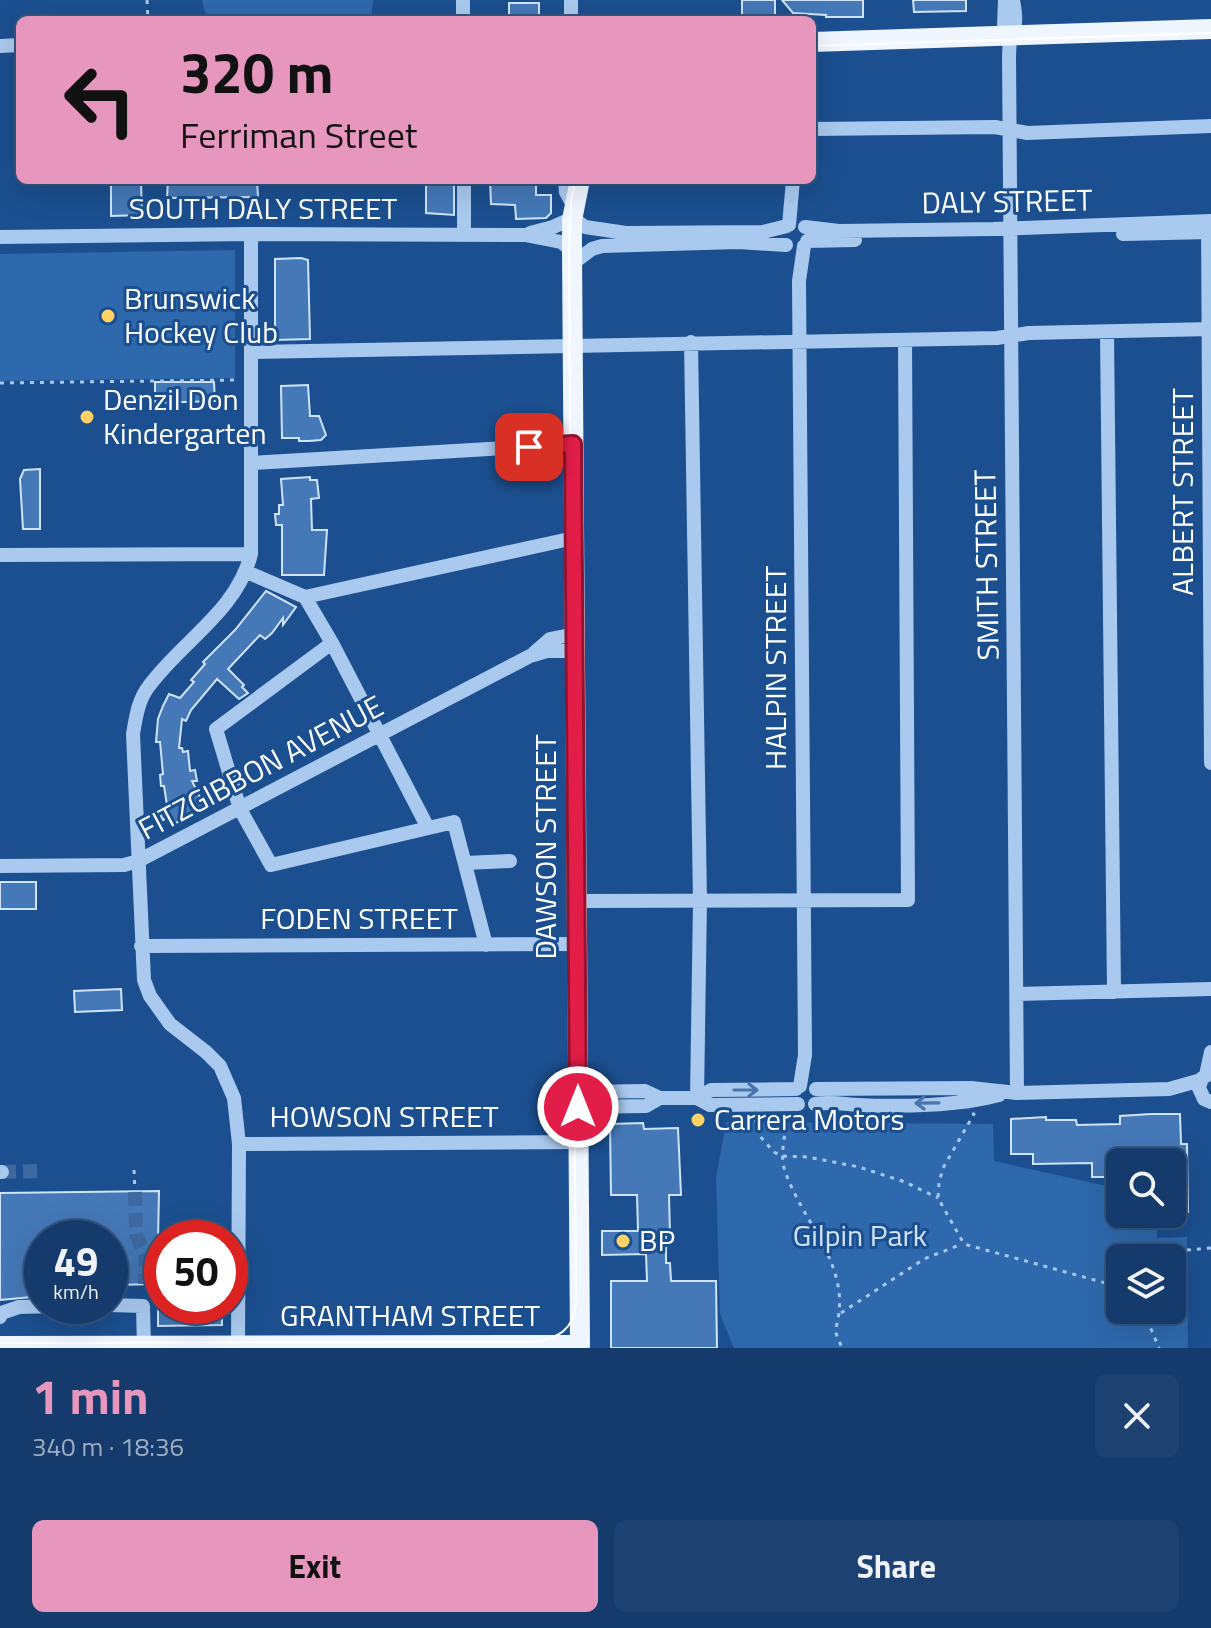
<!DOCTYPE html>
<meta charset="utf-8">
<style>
:root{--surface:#143b6b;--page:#1d4271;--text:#f1f3f6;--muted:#9dadc1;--line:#33557e;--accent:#e797bd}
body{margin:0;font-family:"Titillium Web",sans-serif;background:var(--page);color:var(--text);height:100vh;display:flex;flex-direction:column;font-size:30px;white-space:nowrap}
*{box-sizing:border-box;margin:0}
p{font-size:26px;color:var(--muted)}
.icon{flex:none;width:44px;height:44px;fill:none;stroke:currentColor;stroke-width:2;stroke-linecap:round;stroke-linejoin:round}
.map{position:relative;height:1348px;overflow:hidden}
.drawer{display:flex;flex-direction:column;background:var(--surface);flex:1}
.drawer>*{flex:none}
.banner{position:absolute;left:16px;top:16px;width:800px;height:168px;border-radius:12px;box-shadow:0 8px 32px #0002,0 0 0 2px var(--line);background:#e797bd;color:#111;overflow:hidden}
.buttons{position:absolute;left:1106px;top:1148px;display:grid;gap:16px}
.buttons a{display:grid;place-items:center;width:80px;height:80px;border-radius:12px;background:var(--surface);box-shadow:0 8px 32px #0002,0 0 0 2px var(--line);font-size:40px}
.speed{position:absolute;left:24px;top:1220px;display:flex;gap:16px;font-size:40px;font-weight:700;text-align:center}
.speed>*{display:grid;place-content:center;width:104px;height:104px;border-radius:50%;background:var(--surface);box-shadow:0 8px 32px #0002,0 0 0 2px var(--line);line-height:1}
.speed small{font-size:20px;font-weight:400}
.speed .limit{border:12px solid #d22;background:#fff;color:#111}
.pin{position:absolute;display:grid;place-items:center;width:68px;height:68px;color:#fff;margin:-34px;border-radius:16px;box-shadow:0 4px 12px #0006}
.me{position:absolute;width:88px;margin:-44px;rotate:0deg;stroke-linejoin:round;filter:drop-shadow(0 0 6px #0008)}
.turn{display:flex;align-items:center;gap:28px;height:168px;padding:0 32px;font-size:36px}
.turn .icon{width:104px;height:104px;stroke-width:2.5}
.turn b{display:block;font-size:56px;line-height:68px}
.round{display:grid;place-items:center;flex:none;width:84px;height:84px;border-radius:12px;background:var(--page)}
.overview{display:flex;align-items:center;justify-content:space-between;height:136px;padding:0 32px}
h1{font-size:48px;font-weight:700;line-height:60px;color:var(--accent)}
.primary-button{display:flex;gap:16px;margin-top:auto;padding:16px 32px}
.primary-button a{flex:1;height:92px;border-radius:12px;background:var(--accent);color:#111;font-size:32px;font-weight:700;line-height:92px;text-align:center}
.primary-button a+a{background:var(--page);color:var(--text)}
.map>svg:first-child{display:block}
.green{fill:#2e69ad;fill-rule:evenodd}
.building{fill:#4478b7;stroke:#cfe3fa;stroke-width:2}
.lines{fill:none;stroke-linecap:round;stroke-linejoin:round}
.minor-tunnel{stroke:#3d69a0;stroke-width:14;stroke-dasharray:14 7;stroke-linecap:butt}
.path{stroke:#a9c9ee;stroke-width:3;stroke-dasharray:4 6;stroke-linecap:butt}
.minor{stroke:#a9c9ee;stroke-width:14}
.major{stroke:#f0f6ff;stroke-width:20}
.tram{stroke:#fff;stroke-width:2}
.oneway{stroke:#4674ac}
.route-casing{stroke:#92132f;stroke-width:20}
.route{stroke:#e11d48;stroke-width:14}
.poi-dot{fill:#ffd166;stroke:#1b4f8f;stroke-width:3}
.labels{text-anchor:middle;stroke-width:6;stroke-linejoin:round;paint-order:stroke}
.street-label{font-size:30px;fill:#fff;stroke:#1b4f8f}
.poi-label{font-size:30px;fill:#fff;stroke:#1b4f8f;text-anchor:start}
.park-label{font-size:30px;fill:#cfe3fa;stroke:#1b4f8f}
</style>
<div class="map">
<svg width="1211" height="1348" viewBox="0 0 1211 1348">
<rect width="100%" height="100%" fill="#1b4f8f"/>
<!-- green -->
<path class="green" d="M 202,0 L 373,0 L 371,20 L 216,20 L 205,12 Z
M 235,250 L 235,378 L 0,381 L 0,254 Z
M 726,1122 L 993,1124 L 994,1161 L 1120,1189 L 1120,1214 L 1157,1214 L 1157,1238 L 1187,1237 L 1188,1348 L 734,1348 L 720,1314 L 716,1178 ZM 1172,1258 L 1172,1310 L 1120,1310 L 1120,1258 Z"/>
<!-- building -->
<path class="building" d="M 742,0 L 775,0 L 775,15 L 742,16 Z
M 782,0 L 863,0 L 863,17 L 826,17 L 826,15 L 793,13 Z
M 913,0 L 966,0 L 966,11 L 914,12 Z
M 509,3 L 539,3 L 539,20 L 509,20 Z
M 111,180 L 141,180 L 142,215 L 111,216 Z
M 168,180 L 257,180 L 258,197 L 167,198 Z
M 490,180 L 536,180 L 536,195 L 551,195 L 551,213 L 546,218 L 516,219 L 515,205 L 491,204 Z
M 426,184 L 454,184 L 454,215 L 426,213 Z
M 301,258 L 308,260 L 310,339 L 275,340 L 275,259 Z
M 155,382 L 214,382 L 215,401 L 155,403 Z
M 308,385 L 310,416 L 319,416 L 326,435 L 321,440 L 309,441 L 299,441 L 299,438 L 282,438 L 281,386 Z
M 40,469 L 40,529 L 23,529 L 20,479 L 24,470 Z
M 310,477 L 310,480 L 317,480 L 319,498 L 311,499 L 312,530 L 327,530 L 324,575 L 282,575 L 282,525 L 276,525 L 275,514 L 279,514 L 279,505 L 283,505 L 281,479 Z
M 266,591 L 296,607 L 283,625 L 283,618 L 272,633 L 265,639 L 260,635 L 228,669 L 244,685 L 242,687 L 248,693 L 239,699 L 217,679 L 191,710 L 186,721 L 182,719 L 179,748 L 182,748 L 183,752 L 188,751 L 190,771 L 195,770 L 197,781 L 192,781 L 205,807 L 174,824 L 170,816 L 163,820 L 158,810 L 167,805 L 164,786 L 161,786 L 160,775 L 163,774 L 160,742 L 156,742 L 158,719 L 163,706 L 169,694 L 180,698 L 194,682 L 191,680 L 205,664 L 203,662 L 235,630 Z
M 0,882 L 36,882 L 36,909 L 0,909 Z
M 121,989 L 122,1010 L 75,1012 L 74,991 Z
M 1151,1114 L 1180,1114 L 1181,1144 L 1187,1144 L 1188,1212 L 1172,1213 L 1172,1162 L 1107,1162 L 1108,1177 L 1092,1177 L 1092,1163 L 1033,1164 L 1033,1154 L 1011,1154 L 1011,1119 L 1046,1117 L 1046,1120 L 1076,1120 L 1077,1125 L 1120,1124 L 1120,1116 Z
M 643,1123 L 644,1129 L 678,1128 L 681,1195 L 669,1195 L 670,1235 L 666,1234 L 666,1263 L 670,1263 L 671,1281 L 716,1281 L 717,1348 L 611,1348 L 611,1281 L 647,1281 L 646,1254 L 602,1255 L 602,1231 L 638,1231 L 637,1195 L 611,1195 L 610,1124 Z
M 159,1191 L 158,1241 L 162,1241 L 162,1284 L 110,1285 L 110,1238 L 42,1238 L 42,1296 L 0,1300 L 0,1193 Z
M 158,1306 L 222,1306 L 222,1325 L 158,1326 Z"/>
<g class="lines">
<!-- minor-tunnel -->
<path class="minor-tunnel" d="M 2,1172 L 38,1171
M 135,1192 L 136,1235 L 146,1255 L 145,1284"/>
<!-- path -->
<path class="path" d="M 147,0 L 148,20
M 0,383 L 237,380
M 972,1114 L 974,1114 L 943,1168 L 939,1183 L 938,1198 L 964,1244 L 1120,1287
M 787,1116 C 786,1133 779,1155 785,1171 C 804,1226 855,1268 835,1331 L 842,1348
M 755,1118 L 759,1135 L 774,1152 L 781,1156 L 808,1157 L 859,1167 L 905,1182 L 938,1198
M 134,1170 L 135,1192
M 1171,1258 L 1175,1251 L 1211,1248
M 1143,1310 L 1159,1348
M 841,1313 L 924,1259 L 962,1244"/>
<!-- minor -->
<path class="minor" d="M 463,0 L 463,20
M 571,0 L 571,20
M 1005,0 L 1004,27 L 1010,36
M 1013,0 C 1015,11 1018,27 1010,36 L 1009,56 L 1017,1093
M 0,46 L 20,45
M 812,129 L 995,127 L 1027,133 L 1211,126
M 464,180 L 464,234
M 565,180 L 566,192 L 574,207
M 1208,222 L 1211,763
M 789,225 L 793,180
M 805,227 L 839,231 L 994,229 L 1211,221
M 530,233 L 553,227 L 573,218 L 585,227 L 626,233 L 763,232 L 787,226
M 1123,234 L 1211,232
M 0,237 L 251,234 L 525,235 L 561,242 L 572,250
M 807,241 L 855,240
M 572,264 L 592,249 L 602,246 L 738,242 L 786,245
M 1107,332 L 1114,992
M 691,342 L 700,901 L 697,1098
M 251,352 L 997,338 L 1029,333 L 1211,329
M 252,463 L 573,444
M 0,555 L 251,554
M 247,572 L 305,597 L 574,538
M 305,597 L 332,643
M 534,653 L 550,639 L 575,634
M 427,826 L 332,643 L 216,729 L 240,809 L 271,865 L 454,822 L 486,945
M 465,863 L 510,861
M 0,866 L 124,865 L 138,861 L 530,656 L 547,651 L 575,651
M 577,901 L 908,900 L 905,340
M 141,946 L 577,944
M 1017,994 L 1211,989
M 1211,1073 L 1202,1078 L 1199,1088 L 1204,1099 L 1211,1102
M 1206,1075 L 1211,1052
M 800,1086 L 805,1055 L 799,281 L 804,246
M 816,1089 L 971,1088 L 1017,1093 L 1169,1089 L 1201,1080
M 578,1092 L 645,1091 L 660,1098 L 697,1098 L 710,1105 L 798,1104
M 697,1098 L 711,1090 L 796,1089
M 815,1104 C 832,1101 842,1104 858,1105 C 900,1107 959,1106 999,1095
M 578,1107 L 646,1106 L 660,1098
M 239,1144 L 579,1142
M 0,1172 L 2,1172
M 110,1305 L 143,1306 L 144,1348
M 0,1317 L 1,1313 L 19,1307 L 55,1306
M 238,1348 L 239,1144 L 234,1098 L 220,1066 L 206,1052 L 170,1024 L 150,996 L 144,980 L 133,734 C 136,717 138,700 149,686 C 182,641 237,611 251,554 L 251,234"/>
<!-- major -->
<path class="major" d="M 812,42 L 1211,29
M 0,1346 L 580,1345 L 572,250 L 572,220 L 580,180"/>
<!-- tram -->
<path class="tram" d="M 812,46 L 1211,33
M 0,1343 L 533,1342 C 558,1338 573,1331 576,1304 L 569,246 L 571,201 L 576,180"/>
</g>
<!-- one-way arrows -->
<defs><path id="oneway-shaft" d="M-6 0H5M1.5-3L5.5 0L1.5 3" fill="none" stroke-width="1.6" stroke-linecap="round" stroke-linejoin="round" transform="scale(2)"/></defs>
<g class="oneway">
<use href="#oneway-shaft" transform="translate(746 1090)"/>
<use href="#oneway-shaft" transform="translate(927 1103) rotate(179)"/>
</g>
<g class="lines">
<defs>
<path id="route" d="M 529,447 L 573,444 L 578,1107"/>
</defs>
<!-- route casing -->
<use href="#route" class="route-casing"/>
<!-- route -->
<use href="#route" class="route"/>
</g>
<!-- markers -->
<g class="poi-dot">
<circle cx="108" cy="316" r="8"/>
<circle cx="87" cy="417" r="8"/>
<circle cx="698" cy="1120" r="8"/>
<circle cx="623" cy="1241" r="8"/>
</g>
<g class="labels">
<!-- street labels -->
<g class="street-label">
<text transform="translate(1007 202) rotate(-1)" y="10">DALY STREET</text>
<text x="263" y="219">SOUTH DALY STREET</text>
<text transform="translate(1183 492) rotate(-90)" y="10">ALBERT STREET</text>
<text transform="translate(987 565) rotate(-91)" y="10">SMITH STREET</text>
<text transform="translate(776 668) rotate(-90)" y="10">HALPIN STREET</text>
<text transform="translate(261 768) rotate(-28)" y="10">FITZGIBBON AVENUE</text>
<text transform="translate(546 847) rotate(-90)" y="10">DAWSON STREET</text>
<text x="359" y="929">FODEN STREET</text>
<text x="384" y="1127">HOWSON STREET</text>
<text x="410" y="1326">GRANTHAM STREET</text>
</g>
<!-- poi labels -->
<g class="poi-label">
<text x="124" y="309">Brunswick<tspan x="124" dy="34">Hockey Club</tspan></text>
<text x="103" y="410">Denzil Don<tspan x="103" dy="34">Kindergarten</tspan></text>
<text x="714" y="1130">Carrera Motors</text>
<text x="639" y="1251">BP</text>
</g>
<!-- park labels -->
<g class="park-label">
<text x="860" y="1246">Gilpin Park</text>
</g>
</g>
</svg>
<div class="buttons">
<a><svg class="icon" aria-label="search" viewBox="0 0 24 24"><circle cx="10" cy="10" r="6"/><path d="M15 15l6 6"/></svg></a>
<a><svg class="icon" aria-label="layers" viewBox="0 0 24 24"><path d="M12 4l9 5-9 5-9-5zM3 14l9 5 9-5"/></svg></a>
</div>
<div class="speed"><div>49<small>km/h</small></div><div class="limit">50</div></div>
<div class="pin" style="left:529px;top:447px;background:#d93025"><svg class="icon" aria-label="arrive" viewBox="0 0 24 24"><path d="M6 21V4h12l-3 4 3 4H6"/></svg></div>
<svg class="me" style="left:578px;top:1107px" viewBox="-20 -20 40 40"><circle r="17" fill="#e11d48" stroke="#fff" stroke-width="3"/><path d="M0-11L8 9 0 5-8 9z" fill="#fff"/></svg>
<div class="banner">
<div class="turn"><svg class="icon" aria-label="left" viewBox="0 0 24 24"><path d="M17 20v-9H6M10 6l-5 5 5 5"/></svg><div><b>320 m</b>Ferriman Street</div></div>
</div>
</div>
<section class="drawer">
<div class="overview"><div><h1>1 min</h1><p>340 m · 18:36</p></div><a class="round"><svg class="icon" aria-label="close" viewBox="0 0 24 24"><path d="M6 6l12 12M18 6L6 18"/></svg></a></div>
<div class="primary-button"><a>Exit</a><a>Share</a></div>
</section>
